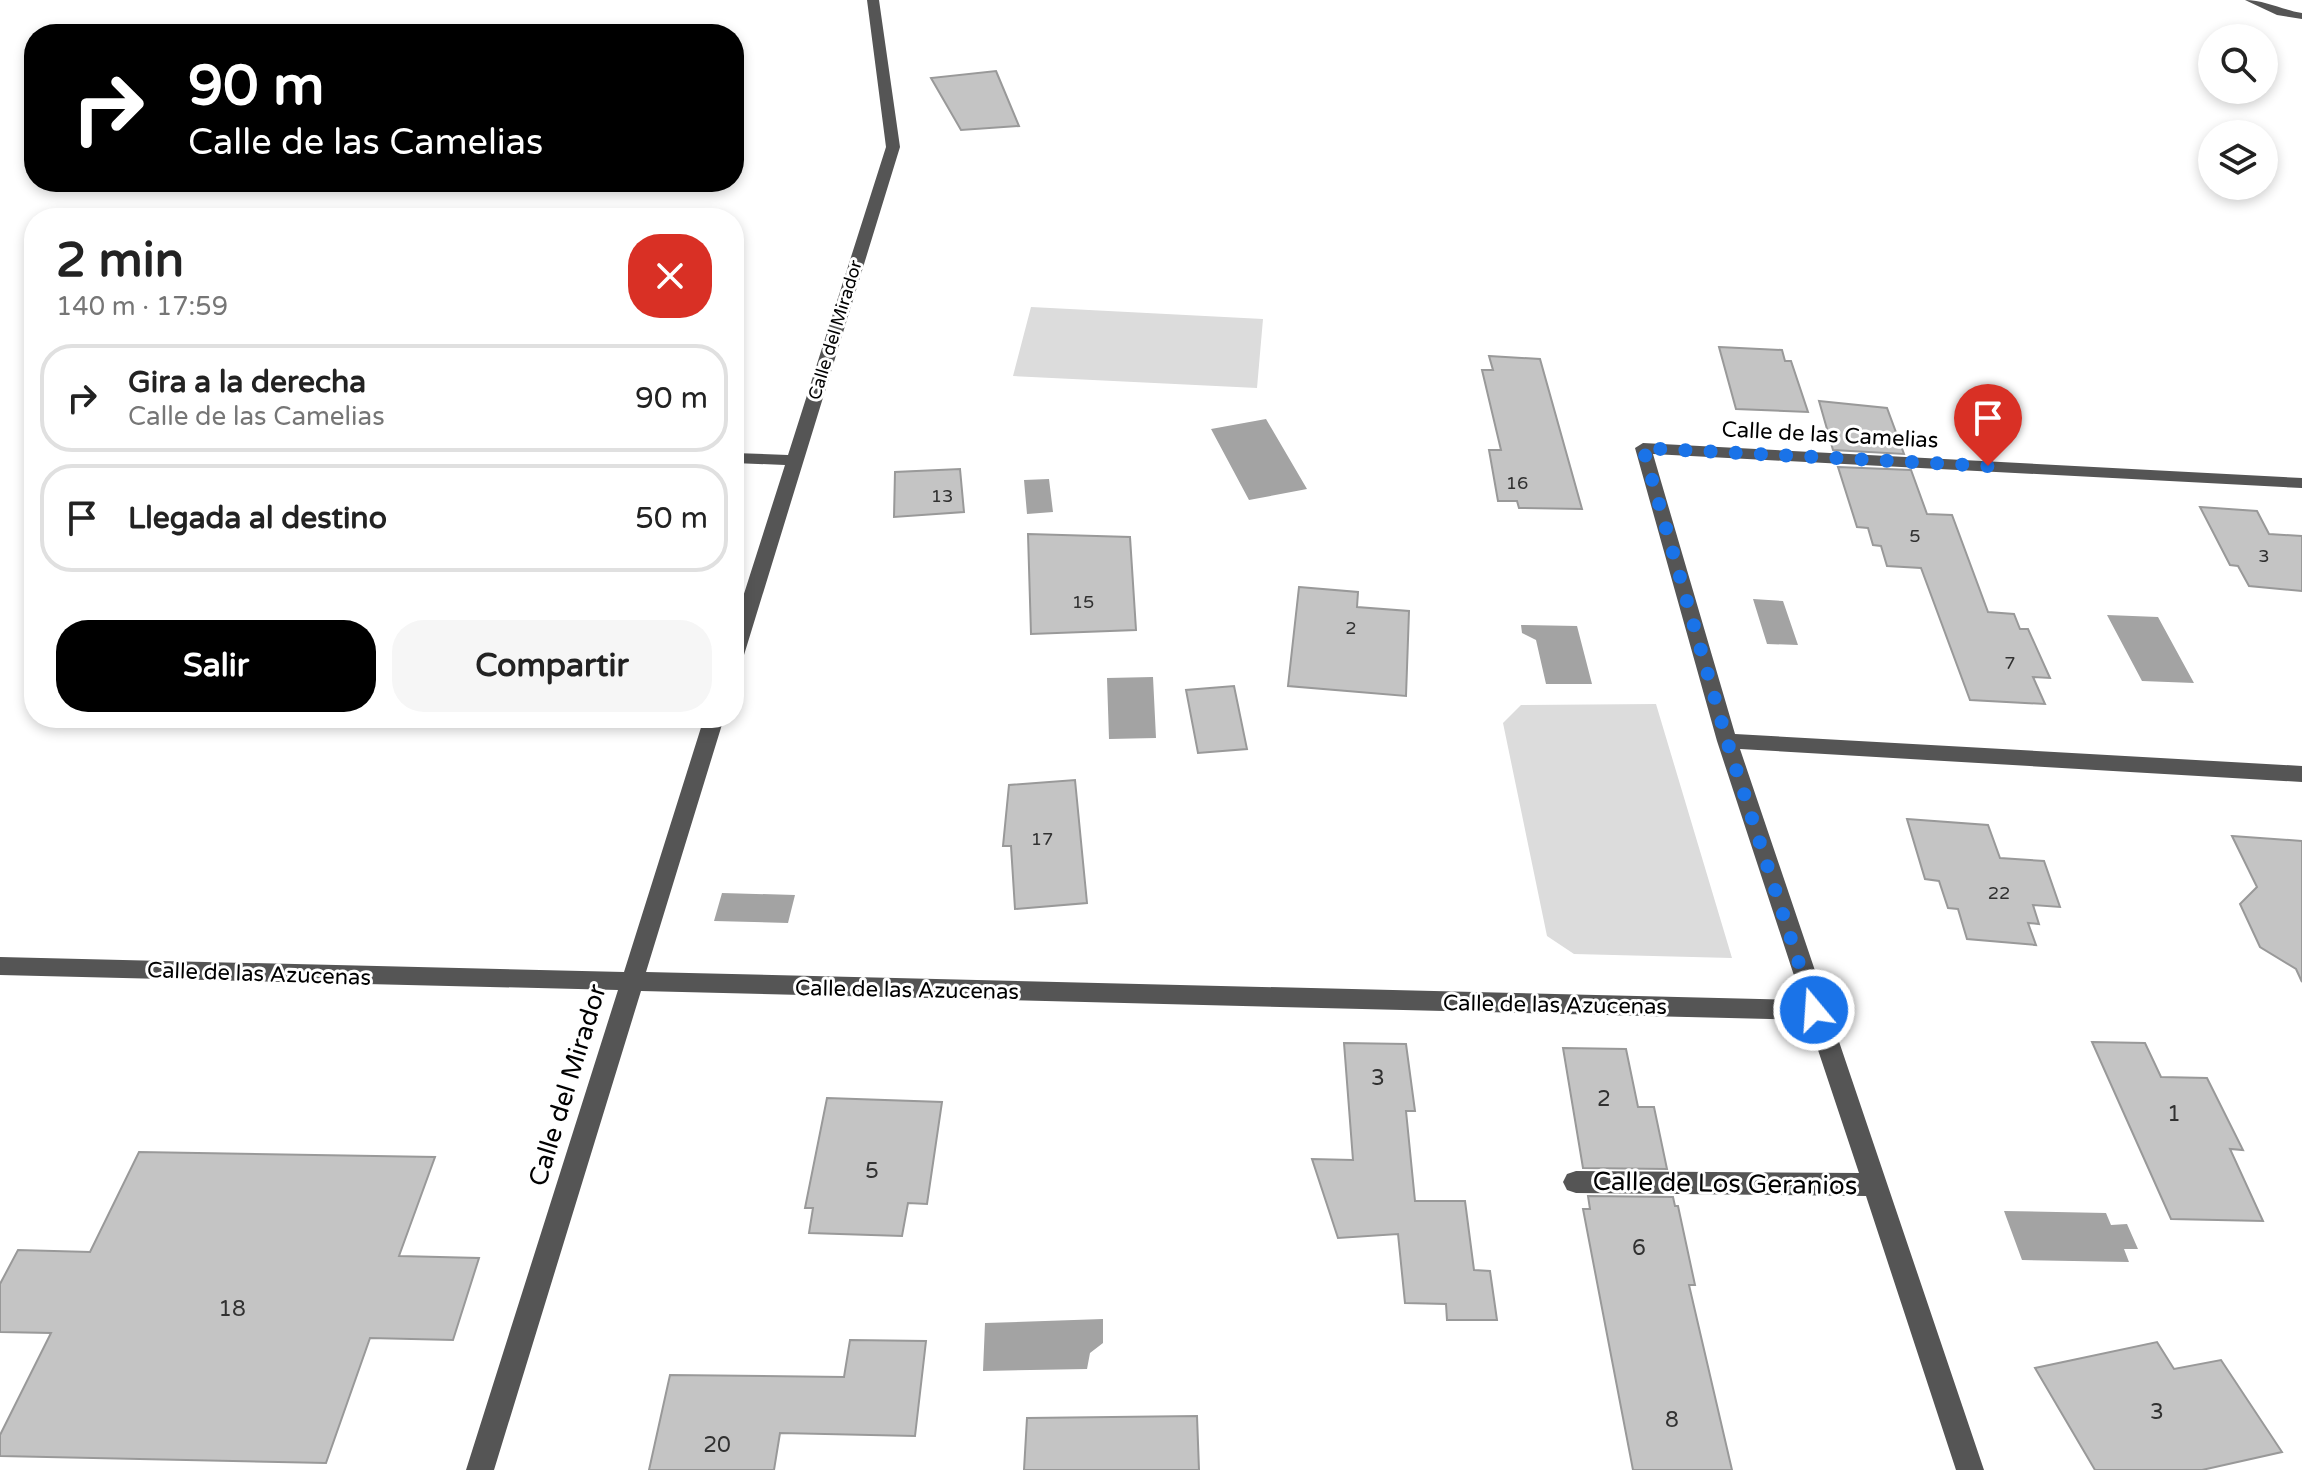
<!DOCTYPE html>
<html lang="es">
<meta charset="utf-8">
<style>
:root{--surface:#fff;--page:#f6f6f6;--text:#222;--muted:#767676;--line:#e0e0e0;--accent:#000}
body{margin:0;font-family:"Varela Round",sans-serif;background:var(--page);color:var(--text);height:100vh;display:flex;flex-direction:column;font-size:30px;white-space:nowrap}
*{box-sizing:border-box;margin:0}
p{font-size:26px;color:var(--muted)}
.icon{flex:none;width:44px;height:44px;fill:none;stroke:currentColor;stroke-width:2;stroke-linecap:round;stroke-linejoin:round}
.map{position:relative;flex:1;overflow:hidden}
.sheet{position:absolute;left:24px;top:208px;width:720px;height:520px;display:flex;flex-direction:column;background:var(--surface);border-radius:32px;box-shadow:0 4px 12px #0003}
.sheet>*{flex:none}
.banner{position:absolute;left:24px;top:24px;width:720px;height:168px;border-radius:32px;box-shadow:0 4px 12px #0003;background:#000;color:#fff;overflow:hidden}
.buttons{position:absolute;left:2198px;top:24px;display:grid;gap:16px}
.buttons a{display:grid;place-items:center;width:80px;height:80px;border-radius:50%;background:var(--surface);box-shadow:0 4px 12px #0003;font-size:40px}
.pin{position:absolute;display:grid;place-items:center;width:68px;height:68px;color:#fff;margin:-82px -34px;border-radius:50% 50% 50% 0;rotate:-45deg;box-shadow:0 0 8px #0007}
.pin .icon{rotate:45deg}
.me{position:absolute;width:88px;margin:-44px;rotate:342deg;stroke-linejoin:round;filter:drop-shadow(0 0 6px #0008)}
.turn{display:flex;align-items:center;gap:28px;height:168px;padding:0 32px;font-size:36px}
.turn .icon{width:104px;height:104px;stroke-width:2.5}
.turn b{display:block;font-size:56px;line-height:68px}
.round{display:grid;place-items:center;flex:none;width:84px;height:84px;border-radius:32px;background:var(--page)}
.overview{display:flex;align-items:center;justify-content:space-between;height:136px;padding:0 32px}
h1{font-size:48px;font-weight:700;line-height:60px}
.cta{display:flex;gap:16px;margin-top:auto;padding:16px 32px}
.cta a{flex:1;height:92px;border-radius:32px;background:var(--accent);color:#fff;font-size:32px;font-weight:700;line-height:92px;text-align:center}
.cta a+a{background:var(--page);color:var(--text)}
ul{padding:0;list-style:none}
li{display:flex;align-items:center;gap:24px;height:108px;margin:0 16px 12px;padding:0 16px;border:4px solid var(--line);border-radius:32px}
li div{flex:1}
li b{display:block;font-size:30px}
li em{font-style:normal}
.map>svg:first-child{display:block}
.green{fill:#dcdcdc}
.water{fill:#a3a3a3}
.building{fill:#c4c4c4;stroke:#999;stroke-width:2}
.lines{fill:none;stroke-linecap:round;stroke-linejoin:round}
.minor{fill:#555;fill-rule:evenodd}
.route{stroke:#1a73e8;stroke-width:14;stroke-dasharray:0 25.2}
.labels{text-anchor:middle;stroke-width:6;stroke-linejoin:round;paint-order:stroke}
.far-street-label{font-size:18px;fill:#000;stroke:#fff}
.number-label{font-size:18px;fill:#313131}
.street-label{font-size:22px;fill:#000;stroke:#fff}
.near-number-label{font-size:22px;fill:#313131}
.near-street-label{font-size:26px;fill:#000;stroke:#fff}
</style>
<div class="map">
<svg width="2302" height="1470" viewBox="0 0 2302 1470">
<rect width="100%" height="100%" fill="#fff"/>
<!-- green -->
<path class="green" d="M 1031,307 L 1263,319 L 1257,388 L 1013,376 Z
M 1656,704 L 1732,958 L 1574,954 L 1547,936 L 1503,723 L 1521,705 Z"/>
<!-- water -->
<path class="water" d="M 1266,419 L 1307,489 L 1249,500 L 1211,429 Z
M 1049,479 L 1053,512 L 1027,514 L 1024,480 Z
M 1753,599 L 1783,601 L 1798,645 L 1767,644 Z
M 2107,615 L 2158,617 L 2194,683 L 2142,681 Z
M 1521,625 L 1577,626 L 1592,684 L 1546,684 L 1536,640 L 1522,633 Z
M 1153,677 L 1156,738 L 1109,739 L 1107,678 Z
M 722,893 L 795,895 L 788,923 L 714,921 Z
M 2004,1211 L 2106,1213 L 2111,1225 L 2127,1224 L 2138,1249 L 2124,1249 L 2129,1262 L 2022,1260 Z
M 1103,1319 L 1103,1343 L 1090,1353 L 1087,1369 L 983,1371 L 985,1323 Z"/>
<!-- building -->
<path class="building" d="M 996,71 L 1019,126 L 961,130 L 931,78 Z
M 1719,347 L 1782,350 L 1785,361 L 1791,361 L 1808,412 L 1736,409 Z
M 1489,356 L 1540,359 L 1582,509 L 1519,508 L 1517,501 L 1498,501 L 1489,450 L 1501,450 L 1482,370 L 1493,370 Z
M 1819,401 L 1887,408 L 1904,454 L 1833,450 Z
M 1838,467 L 1911,470 L 1927,514 L 1952,515 L 1988,612 L 2014,614 L 2020,629 L 2028,629 L 2050,678 L 2033,677 L 2045,704 L 1970,700 L 1921,568 L 1887,566 L 1881,546 L 1873,545 L 1868,528 L 1857,527 Z
M 960,469 L 964,512 L 894,517 L 895,472 Z
M 2200,507 L 2257,511 L 2269,534 L 2302,536 L 2302,591 L 2249,586 L 2238,566 L 2230,565 Z
M 1028,534 L 1130,537 L 1136,630 L 1031,634 Z
M 1299,587 L 1358,592 L 1357,607 L 1409,611 L 1406,696 L 1288,686 Z
M 1234,686 L 1247,749 L 1198,753 L 1186,690 Z
M 1075,780 L 1087,903 L 1015,909 L 1011,846 L 1003,846 L 1009,785 Z
M 1907,819 L 1988,825 L 2000,858 L 2044,861 L 2060,907 L 2033,905 L 2039,924 L 2028,923 L 2036,945 L 1967,939 L 1958,909 L 1948,908 L 1939,881 L 1925,879 Z
M 2232,836 L 2302,841 L 2302,982 L 2296,969 L 2260,947 L 2240,904 L 2257,887 Z
M 2092,1042 L 2145,1043 L 2161,1077 L 2207,1078 L 2243,1150 L 2230,1149 L 2263,1221 L 2171,1219 Z
M 1344,1043 L 1406,1044 L 1415,1111 L 1406,1111 L 1415,1201 L 1465,1201 L 1474,1270 L 1490,1271 L 1497,1320 L 1447,1320 L 1446,1304 L 1405,1303 L 1398,1234 L 1338,1238 L 1312,1159 L 1353,1160 Z
M 1563,1048 L 1626,1049 L 1638,1107 L 1654,1107 L 1667,1169 L 1583,1168 Z
M 827,1098 L 942,1102 L 927,1204 L 908,1203 L 902,1236 L 809,1233 L 813,1208 L 805,1208 Z
M 139,1152 L 435,1157 L 399,1256 L 479,1258 L 453,1340 L 370,1338 L 326,1463 L 0,1456 L 0,1435 L 51,1333 L 0,1332 L 0,1284 L 18,1250 L 90,1252 Z
M 1588,1196 L 1673,1197 L 1675,1206 L 1678,1206 L 1695,1285 L 1689,1285 L 1732,1470 L 1633,1470 L 1583,1209 L 1590,1209 Z
M 850,1340 L 926,1341 L 915,1436 L 780,1433 L 774,1470 L 649,1470 L 670,1375 L 844,1377 Z
M 2157,1342 L 2174,1369 L 2221,1360 L 2282,1452 L 2202,1470 L 2095,1470 L 2035,1368 Z
M 1197,1416 L 1199,1470 L 1024,1470 L 1027,1418 Z"/>
<g class="lines">
<!-- minor -->
<path class="minor" d="M 867,0 L 879,0 L 900,147 L 744,655 L 734,662 L 734,625 L 785,465 L 734,463 L 734,453 L 788,455 L 886,147 Z
M 2245,0 C 2265,0 2282,10 2302,13 L 2302,19 L 2277,15 Z
M 1643,443 L 2302,478 L 2302,488 L 1653,454 L 1735,734 L 2302,766 L 2302,782 L 1740,749 L 1984,1470 L 1956,1470 L 1866,1196 L 1576,1193 L 1567,1190 L 1563,1182 L 1567,1174 L 1576,1171 L 1859,1173 L 1808,1020 L 641,991 L 494,1470 L 466,1470 L 618,990 L 0,975 L 0,957 L 624,972 L 704,718 L 724,718 L 646,972 L 1802,1000 L 1717,741 L 1635,448 Z"/>
</g>
<g class="lines">
<!-- route -->
<path class="route" d="M 1814,1010 L 1727,741 L 1643,448 L 1988,466"/>
</g>
<g class="labels">
<!-- far-street labels -->
<g class="far-street-label">
<text transform="translate(835 330) rotate(-73)" y="6">Calle del Mirador</text>
</g>
<!-- number labels -->
<g class="number-label">
<text x="1517" y="489">16</text>
<text x="942" y="502">13</text>
<text x="1915" y="542">5</text>
<text x="2264" y="562">3</text>
<text x="1083" y="608">15</text>
<text x="1351" y="634">2</text>
<text x="2010" y="669">7</text>
<text x="1042" y="845">17</text>
<text x="1999" y="899">22</text>
</g>
<!-- street labels -->
<g class="street-label">
<text transform="translate(1830 434) rotate(3)" y="8">Calle de las Camelias</text>
<text transform="translate(259 973) rotate(2)" y="8">Calle de las Azucenas</text>
<text transform="translate(907 989) rotate(1)" y="8">Calle de las Azucenas</text>
<text transform="translate(1555 1004) rotate(1)" y="8">Calle de las Azucenas</text>
</g>
<!-- near-number labels -->
<g class="near-number-label">
<text x="1378" y="1085">3</text>
<text x="1604" y="1106">2</text>
<text x="2174" y="1121">1</text>
<text x="872" y="1178">5</text>
<text x="1639" y="1255">6</text>
<text x="232" y="1316">18</text>
<text x="2157" y="1419">3</text>
<text x="1672" y="1427">8</text>
<text x="717" y="1452">20</text>
</g>
<!-- near-street labels -->
<g class="near-street-label">
<text transform="translate(567 1085) rotate(-73)" y="9">Calle del Mirador</text>
<text transform="translate(1725 1183) rotate(1)" y="9">Calle de Los Geranios</text>
</g>
</g>
</svg>
<div class="buttons">
<a><svg class="icon" aria-label="search" viewBox="0 0 24 24"><circle cx="10" cy="10" r="6"/><path d="M15 15l6 6"/></svg></a>
<a><svg class="icon" aria-label="layers" viewBox="0 0 24 24"><path d="M12 4l9 5-9 5-9-5zM3 14l9 5 9-5"/></svg></a>
</div>
<div class="pin" style="left:1988px;top:466px;background:#d93025"><svg class="icon" aria-label="arrive" viewBox="0 0 24 24"><path d="M6 21V4h12l-3 4 3 4H6"/></svg></div>
<svg class="me" style="left:1814px;top:1010px" viewBox="-20 -20 40 40"><circle r="17" fill="#1a73e8" stroke="#fff" stroke-width="3"/><path d="M0-11L8 9 0 5-8 9z" fill="#fff"/></svg>
<div class="banner">
<div class="turn"><svg class="icon" aria-label="right" viewBox="0 0 24 24"><path d="M7 20v-9h11M14 6l5 5-5 5"/></svg><div><b>90 m</b>Calle de las Camelias</div></div>
</div>
<section class="sheet">
<div class="overview"><div><h1>2 min</h1><p>140 m · 17:59</p></div><a class="round" style="background:#d93025;color:#fff"><svg class="icon" aria-label="close" viewBox="0 0 24 24"><path d="M6 6l12 12M18 6L6 18"/></svg></a></div>
<ul>
<li><svg class="icon" aria-label="right" viewBox="0 0 24 24"><path d="M7 20v-9h11M14 6l5 5-5 5"/></svg><div><b>Gira a la derecha</b><p>Calle de las Camelias</p></div><em>90 m</em></li>
<li><svg class="icon" aria-label="arrive" viewBox="0 0 24 24"><path d="M6 21V4h12l-3 4 3 4H6"/></svg><div><b>Llegada al destino</b></div><em>50 m</em></li>
</ul>
<div class="cta"><a>Salir</a><a>Compartir</a></div>
</section>
</div>
